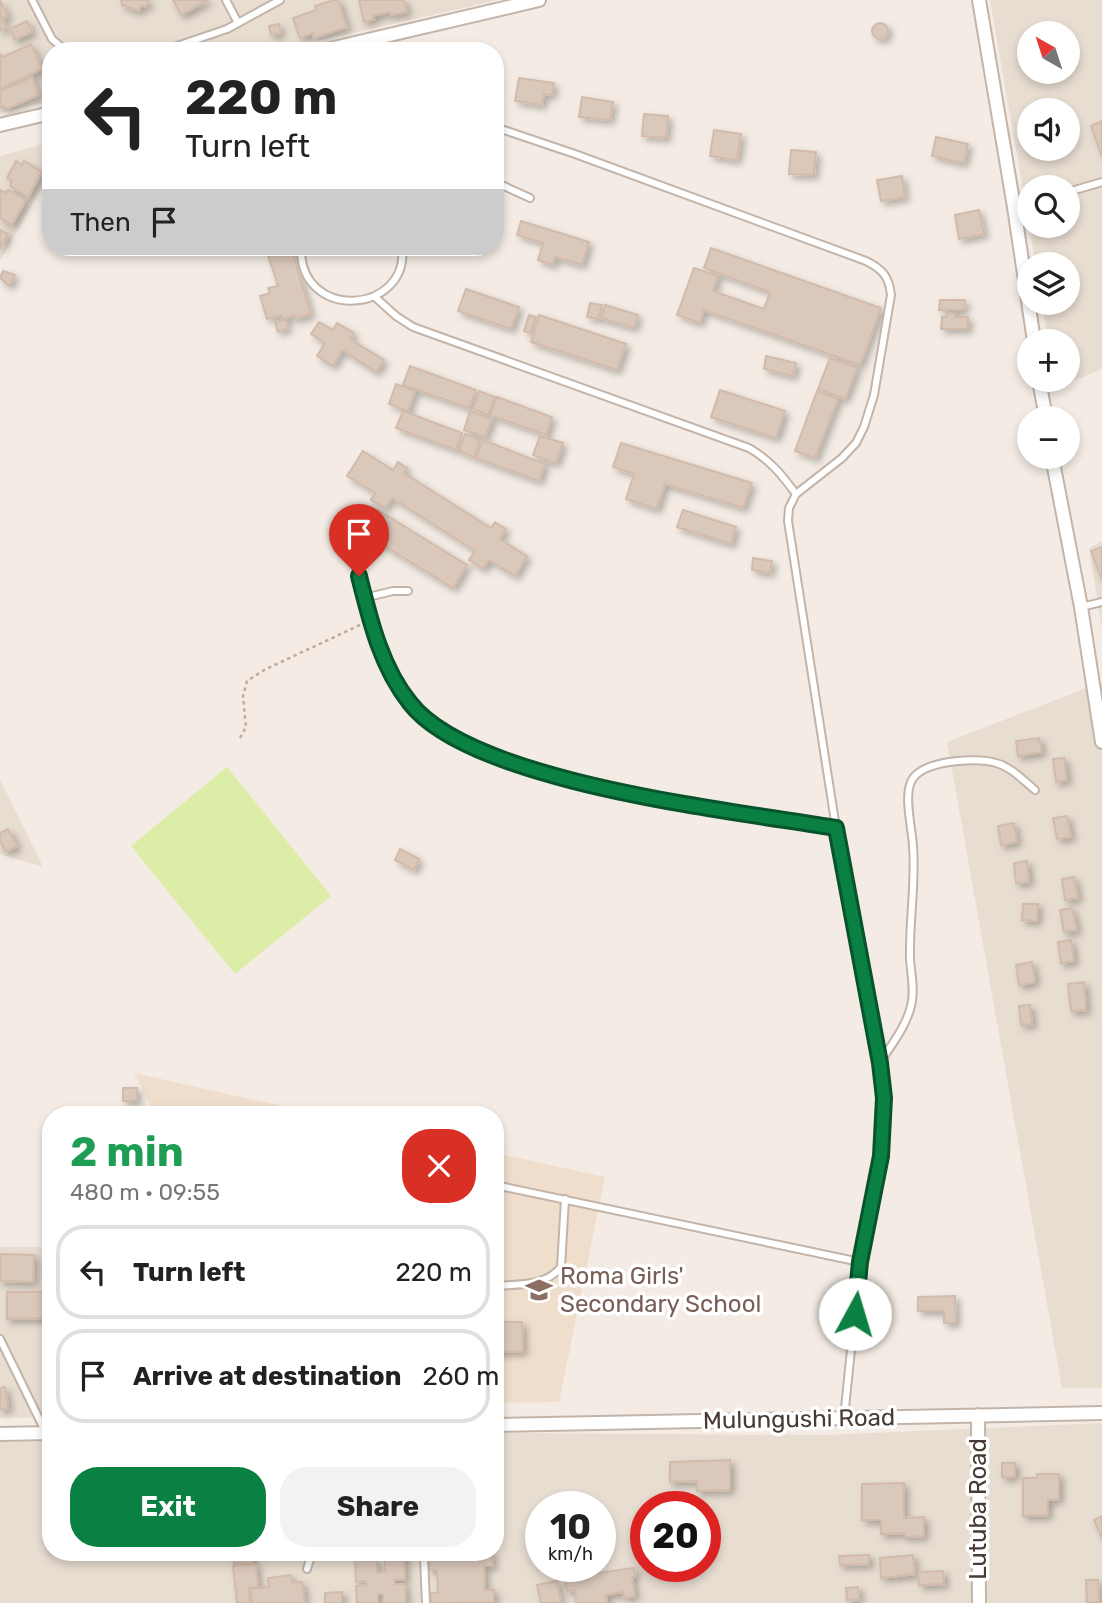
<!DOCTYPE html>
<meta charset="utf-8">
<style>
:root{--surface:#fff;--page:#f2f2f2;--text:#222;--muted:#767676;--line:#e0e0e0;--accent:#0b8043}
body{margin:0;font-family:Rubik,sans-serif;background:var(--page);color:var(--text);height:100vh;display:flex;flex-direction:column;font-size:26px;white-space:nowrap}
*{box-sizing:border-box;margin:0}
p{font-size:23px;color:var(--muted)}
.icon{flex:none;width:38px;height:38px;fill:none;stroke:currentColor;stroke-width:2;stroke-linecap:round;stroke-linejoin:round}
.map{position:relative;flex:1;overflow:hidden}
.details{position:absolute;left:42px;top:1106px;width:462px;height:455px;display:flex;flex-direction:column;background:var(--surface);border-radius:28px;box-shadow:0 4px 10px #0003}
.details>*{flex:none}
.hud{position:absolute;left:42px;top:42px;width:462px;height:214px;border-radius:28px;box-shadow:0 4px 10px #0003;background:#fff;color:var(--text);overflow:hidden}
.needle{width:46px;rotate:321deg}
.controls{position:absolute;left:1017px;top:21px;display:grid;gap:14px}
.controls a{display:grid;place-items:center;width:63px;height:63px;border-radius:50%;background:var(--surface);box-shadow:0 4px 10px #0003;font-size:35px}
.speed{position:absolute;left:525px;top:1491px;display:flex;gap:14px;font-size:35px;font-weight:700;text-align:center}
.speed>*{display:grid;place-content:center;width:91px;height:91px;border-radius:50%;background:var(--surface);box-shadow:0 4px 10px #0003;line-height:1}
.speed small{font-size:18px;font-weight:400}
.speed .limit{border:10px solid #d22;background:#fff;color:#111}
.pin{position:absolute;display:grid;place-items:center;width:60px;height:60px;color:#fff;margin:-72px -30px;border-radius:50% 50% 50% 0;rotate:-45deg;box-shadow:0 0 7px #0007}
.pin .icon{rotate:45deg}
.me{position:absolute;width:77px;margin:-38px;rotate:6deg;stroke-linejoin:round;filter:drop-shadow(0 0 5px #0008)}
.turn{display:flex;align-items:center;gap:24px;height:147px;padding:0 28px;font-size:32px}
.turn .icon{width:91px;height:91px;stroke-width:2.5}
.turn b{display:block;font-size:49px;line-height:60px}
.then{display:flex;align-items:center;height:66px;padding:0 28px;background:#0003;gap:14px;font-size:26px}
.round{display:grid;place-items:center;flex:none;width:74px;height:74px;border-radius:28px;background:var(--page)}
.head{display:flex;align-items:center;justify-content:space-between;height:119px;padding:0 28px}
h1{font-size:42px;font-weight:700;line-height:52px;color:#1e9e55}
.action{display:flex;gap:14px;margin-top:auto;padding:14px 28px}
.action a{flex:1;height:80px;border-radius:28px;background:var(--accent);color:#fff;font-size:28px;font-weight:700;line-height:80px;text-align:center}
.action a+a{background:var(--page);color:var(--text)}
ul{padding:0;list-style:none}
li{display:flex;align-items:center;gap:21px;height:94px;margin:0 14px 10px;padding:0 14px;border:4px solid var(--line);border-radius:28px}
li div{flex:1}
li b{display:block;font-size:26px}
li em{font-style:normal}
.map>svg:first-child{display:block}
.residential{fill:#e8ddd1;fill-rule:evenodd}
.education{fill:#efdecc}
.green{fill:#dceda8}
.building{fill:#dac8bb;stroke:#d2bbab;stroke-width:2;filter:url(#shadow)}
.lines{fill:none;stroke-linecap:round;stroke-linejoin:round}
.lane-casing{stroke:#c3b4a9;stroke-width:10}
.street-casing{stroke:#c3b4a9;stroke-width:16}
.path{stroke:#c4aa95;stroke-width:2.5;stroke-dasharray:3.5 3.5;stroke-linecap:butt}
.lane{stroke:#fff;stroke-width:6}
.street{stroke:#fff;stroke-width:12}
.route-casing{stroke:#07532c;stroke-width:18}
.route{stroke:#0b8043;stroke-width:12}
.labels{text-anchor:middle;stroke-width:7;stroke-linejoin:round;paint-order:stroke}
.education-label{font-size:24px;fill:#785e54;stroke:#fff;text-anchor:start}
.street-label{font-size:24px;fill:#473b33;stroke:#fff}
</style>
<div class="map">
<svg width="1102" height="1603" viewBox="0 0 1102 1603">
<defs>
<filter id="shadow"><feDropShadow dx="4" dy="4" stdDeviation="3.5" flood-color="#0004"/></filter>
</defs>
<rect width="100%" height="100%" fill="#f4ece4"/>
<!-- residential -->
<path class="residential" d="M 0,0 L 498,0 L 274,51 L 51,51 L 51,101 L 0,113 Z
M 990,0 L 1102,0 L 1102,369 L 1056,388 L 1054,380 L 1068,380 L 1068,341 L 1048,341 L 1042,303 L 1068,303 L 1068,264 L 1036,264 L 1029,226 L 1068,226 L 1068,187 L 1029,187 L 1029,224 ZM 1029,33 L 1068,33 L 1068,72 L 1029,72 ZM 1029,110 L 1068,110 L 1068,149 L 1029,149 Z
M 51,142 L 51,171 L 0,261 L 0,156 Z
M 1102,541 L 1102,629 L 1089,548 Z
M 1102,682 L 1102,1388 L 1062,1388 L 947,742 Z
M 0,779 L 43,867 L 0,854 Z
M 0,1247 L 51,1247 L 51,1414 L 26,1418 L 0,1418 Z
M 1102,1423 L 1102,1603 L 0,1603 L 0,1442 L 51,1441 L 51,1552 L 495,1552 L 495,1433 L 825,1435 ZM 541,1507 L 600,1507 L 600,1566 L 541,1566 ZM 646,1507 L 705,1507 L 705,1566 L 646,1566 Z"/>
<!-- education -->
<path class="education" d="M 134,1073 L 322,1115 L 156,1115 Z
M 495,1153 L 605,1177 L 559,1402 L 495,1403 Z"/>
<!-- green -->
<path class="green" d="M 227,767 L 331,896 L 235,974 L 131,846 Z"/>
<!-- building -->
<path class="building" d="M 0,0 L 8,16 L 2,18 L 6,28 L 0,31 Z
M 121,0 L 149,0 L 146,7 L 141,5 L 139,11 L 122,5 Z
M 173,0 L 209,0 L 181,15 Z
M 334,0 L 338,0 L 347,27 L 314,38 L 313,33 L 300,38 L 293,18 L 316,10 L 315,6 Z
M 359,0 L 404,0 L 407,12 L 390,15 L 390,12 L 373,16 L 374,19 L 364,22 Z
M 27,21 L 32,32 L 15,40 L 10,29 Z
M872 31a8 8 0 1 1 16 0a8 8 0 1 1-16 0Z
M 279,24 L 281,33 L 271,35 L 269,26 Z
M 31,44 L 42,69 L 0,89 L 0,54 L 3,57 Z
M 32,77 L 39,95 L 6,109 L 4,106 L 0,108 L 0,91 Z
M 519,78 L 554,83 L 552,95 L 544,94 L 542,105 L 515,101 Z
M 582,97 L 613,102 L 610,120 L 579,117 Z
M 644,114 L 668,116 L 666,138 L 642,136 Z
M 1102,121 L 1102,157 L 1091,126 Z
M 714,130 L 741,134 L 737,160 L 710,156 Z
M 936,137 L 968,144 L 964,163 L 932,156 Z
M 791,150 L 816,152 L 814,175 L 789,174 Z
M 16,161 L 22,165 L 24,161 L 42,172 L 28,197 L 10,186 L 12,181 L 7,178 Z
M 902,176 L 905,197 L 881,201 L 877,180 Z
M 0,190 L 6,193 L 8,190 L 26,200 L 12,225 L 0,218 Z
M 979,210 L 984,234 L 959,239 L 955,215 Z
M 521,221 L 589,242 L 582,265 L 555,257 L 553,265 L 538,260 L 543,243 L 517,235 Z
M 0,230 L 8,234 L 0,249 Z
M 291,248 L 311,314 L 295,319 L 294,315 L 283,319 L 281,315 L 267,319 L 260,296 L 270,293 L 268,288 L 278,286 L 268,255 Z
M 711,248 L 881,308 L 860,365 L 704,310 L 700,323 L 677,315 L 694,268 L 718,276 L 713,291 L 764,309 L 770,292 L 704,268 Z
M 3,271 L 15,275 L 9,286 L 0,278 Z
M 466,289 L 519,307 L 511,329 L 458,311 Z
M 940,300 L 965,300 L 964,310 L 939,310 Z
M 590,303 L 602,305 L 598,319 L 587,317 Z
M 605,305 L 638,315 L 634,328 L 601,318 Z
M 947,313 L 955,313 L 955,317 L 968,317 L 968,329 L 941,329 L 942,317 L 947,317 Z
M 529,315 L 536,317 L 531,333 L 524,331 Z
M 539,315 L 626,344 L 617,370 L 531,342 Z
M 285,319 L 288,328 L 278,332 L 275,323 Z
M 319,322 L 333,330 L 337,323 L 354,333 L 350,339 L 384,360 L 376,372 L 342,350 L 333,366 L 317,356 L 325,343 L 311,334 Z
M 766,356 L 796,363 L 793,376 L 764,369 Z
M 830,358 L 857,368 L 845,399 L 818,389 Z
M 410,366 L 476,390 L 469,408 L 403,385 Z
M 396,384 L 415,391 L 408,411 L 389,404 Z
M 720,390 L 785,411 L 776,438 L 711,417 Z
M 479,391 L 495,397 L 488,415 L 473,409 Z
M 817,391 L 838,399 L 815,458 L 795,451 Z
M 497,397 L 552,417 L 546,435 L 490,415 Z
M 403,411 L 462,433 L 456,450 L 396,428 Z
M 470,411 L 492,419 L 485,437 L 464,430 Z
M 465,434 L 480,440 L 474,457 L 459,451 Z
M 540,436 L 563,443 L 556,463 L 533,455 Z
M 483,440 L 545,464 L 539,481 L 476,458 Z
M 621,443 L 752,483 L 743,508 L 665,484 L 657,509 L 626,499 L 634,474 L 613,467 Z
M 363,451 L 393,470 L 398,462 L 407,468 L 404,473 L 491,528 L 495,522 L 506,529 L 500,539 L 527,556 L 515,576 L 489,560 L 483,569 L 469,560 L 475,551 L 392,498 L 385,508 L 371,500 L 375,493 L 347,476 Z
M 378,510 L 467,565 L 453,588 L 363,533 Z
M 683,510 L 736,527 L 731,544 L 677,527 Z
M 1102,547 L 1102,580 L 1091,551 Z
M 753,558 L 772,561 L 770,573 L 752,570 Z
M 1039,738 L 1042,752 L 1018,756 L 1016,741 Z
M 1064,758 L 1067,780 L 1056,782 L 1053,759 Z
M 1067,816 L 1071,837 L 1057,839 L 1053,818 Z
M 1014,823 L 1017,842 L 1001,845 L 998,826 Z
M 8,829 L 17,846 L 6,852 L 0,841 L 0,833 Z
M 400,849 L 419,859 L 414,870 L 395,860 Z
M 1027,861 L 1029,882 L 1016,883 L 1014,863 Z
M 1074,877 L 1078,898 L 1065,900 L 1062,879 Z
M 1023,904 L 1038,904 L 1037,921 L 1022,920 Z
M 1072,908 L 1077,930 L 1064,932 L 1060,910 Z
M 1071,940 L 1074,961 L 1061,963 L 1058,942 Z
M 1032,962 L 1035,982 L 1019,985 L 1016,965 Z
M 1084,982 L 1086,1010 L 1071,1011 L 1068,984 Z
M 1030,1005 L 1032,1024 L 1021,1025 L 1019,1006 Z
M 123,1088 L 137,1088 L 137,1101 L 123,1101 Z
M 0,1254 L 34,1255 L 33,1282 L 0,1281 Z
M 7,1292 L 47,1292 L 47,1318 L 7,1319 Z
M 955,1296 L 956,1323 L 944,1323 L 944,1311 L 918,1311 L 918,1297 Z
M 495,1322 L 522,1322 L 523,1351 L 495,1352 Z
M 5,1387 L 8,1408 L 0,1409 L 0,1388 Z
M 730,1460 L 730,1490 L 697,1491 L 697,1481 L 670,1482 L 670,1462 Z
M 1002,1463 L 1015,1463 L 1015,1477 L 1002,1477 Z
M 1037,1474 L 1059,1474 L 1059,1499 L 1048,1500 L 1048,1515 L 1023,1516 L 1023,1478 L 1037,1478 Z
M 904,1483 L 904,1518 L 924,1517 L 924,1536 L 905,1537 L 905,1533 L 881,1534 L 881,1520 L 862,1520 L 862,1484 Z
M 1102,1516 L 1102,1539 L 1094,1520 Z
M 46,1526 L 51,1526 L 51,1547 L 47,1547 Z
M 234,1552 L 253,1552 L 252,1563 L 234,1564 Z
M 393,1552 L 404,1552 L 405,1579 L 395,1580 L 395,1584 L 405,1584 L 406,1603 L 384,1603 L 383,1594 L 378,1594 L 378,1603 L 357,1603 L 356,1586 L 366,1585 L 366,1581 L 356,1582 L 355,1554 L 368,1553 L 369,1560 L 377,1560 L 377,1573 L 385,1572 L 385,1559 L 394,1559 Z
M 492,1553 L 493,1566 L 484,1566 L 485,1590 L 494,1590 L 494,1602 L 431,1603 L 430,1593 L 438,1593 L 437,1570 L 430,1570 L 429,1556 Z
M 869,1555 L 869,1564 L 840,1565 L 839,1556 Z
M 913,1555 L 915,1574 L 881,1578 L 880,1558 Z
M 256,1564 L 258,1587 L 249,1588 L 250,1603 L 237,1603 L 233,1566 Z
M 634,1568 L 635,1577 L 632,1577 L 635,1596 L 624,1598 L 623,1592 L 606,1595 L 607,1603 L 576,1603 L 575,1590 L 567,1591 L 565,1578 Z
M 943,1571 L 944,1584 L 919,1585 L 918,1572 Z
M 291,1575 L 292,1583 L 302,1582 L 305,1603 L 252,1603 L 250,1589 L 269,1587 L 268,1578 Z
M 1086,1580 L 1098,1580 L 1099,1602 L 1087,1603 Z
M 557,1581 L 561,1602 L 541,1603 L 537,1585 Z
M 858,1587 L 859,1599 L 847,1600 L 846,1588 Z
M 342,1592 L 342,1603 L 325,1603 L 325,1593 Z"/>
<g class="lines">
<defs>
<path id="lane" d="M 32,0 L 52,39 L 66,51
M 226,0 L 238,23
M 162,51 L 227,29 L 280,0
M 495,127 L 575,154 L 866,261 C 882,269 889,276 891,295 L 874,395 L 864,427 L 856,443 L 842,458 L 796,494 L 789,508 L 788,521 L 836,828 L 880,1063 L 884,1098 L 881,1156 L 860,1262 L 844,1418
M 495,182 L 530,198
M 1068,192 L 1102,182
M 1014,207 L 1029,203
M 301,247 C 299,323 410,314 402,247
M 375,297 L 396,316 L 413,327 L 749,448 C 770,460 782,475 796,494
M 348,533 C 362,590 372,653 409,702 C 468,782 736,811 836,828
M 364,598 L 393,591 L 408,591
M 1081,607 L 1102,602
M 880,1063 C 891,1045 906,1027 911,1006 C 915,990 911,975 910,958 C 909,921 916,883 913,846 C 912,829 904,797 911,782 C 920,760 976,757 996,763 C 1011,767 1023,780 1035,790
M 495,1185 L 860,1262
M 495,1286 C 519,1284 545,1287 561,1267 L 565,1199
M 0,1339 L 46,1433
M 422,1552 L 424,1558 L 426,1603
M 307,1569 L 312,1552"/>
<path id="street" d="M 979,0 L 1014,207 L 1034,341
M 321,51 L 539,0
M 0,125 L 51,113
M 1039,380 L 1046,418
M 1052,457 L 1081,607 L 1102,742
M 978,1415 L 979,1603
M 495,1425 L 1102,1413
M 0,1434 L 51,1433"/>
</defs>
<!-- lane casing -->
<use href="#lane" class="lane-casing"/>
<!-- street casing -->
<use href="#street" class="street-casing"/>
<!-- path -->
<path class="path" d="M 240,738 L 246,727 L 243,696 L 247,681 L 264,670 L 360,625"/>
<!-- lane -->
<use href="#lane" class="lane"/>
<!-- street -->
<use href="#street" class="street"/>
</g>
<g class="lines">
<defs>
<path id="route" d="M 359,576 C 370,620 381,667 410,703 C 472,783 735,811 836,828 L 880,1063 L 884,1098 L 881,1156 L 860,1262 L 855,1314"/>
</defs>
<!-- route casing -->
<use href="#route" class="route-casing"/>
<!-- route -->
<use href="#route" class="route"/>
</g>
<!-- icons -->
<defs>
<symbol id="school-bare" viewBox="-9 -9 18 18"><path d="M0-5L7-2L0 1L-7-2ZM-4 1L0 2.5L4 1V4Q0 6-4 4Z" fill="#8d6e63" stroke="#fff" stroke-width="2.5" paint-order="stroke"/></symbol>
</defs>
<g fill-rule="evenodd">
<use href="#school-bare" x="520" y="1271" width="38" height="38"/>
</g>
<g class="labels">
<!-- education labels -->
<g class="education-label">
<text x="560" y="1284">Roma Girls'<tspan x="560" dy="28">Secondary School</tspan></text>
</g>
<!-- street labels -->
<g class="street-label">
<text transform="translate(799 1419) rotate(-1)" y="8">Mulungushi Road</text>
<text transform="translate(978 1509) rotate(-90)" y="8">Lutuba Road</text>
</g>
</g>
</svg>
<div class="controls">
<a><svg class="needle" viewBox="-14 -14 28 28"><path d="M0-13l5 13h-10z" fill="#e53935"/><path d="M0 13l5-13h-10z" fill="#767676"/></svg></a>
<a><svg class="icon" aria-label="sound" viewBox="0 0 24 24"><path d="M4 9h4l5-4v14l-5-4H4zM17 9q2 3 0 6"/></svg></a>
<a><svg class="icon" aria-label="search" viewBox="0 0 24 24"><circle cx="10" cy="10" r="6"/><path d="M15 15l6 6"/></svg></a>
<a><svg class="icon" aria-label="layers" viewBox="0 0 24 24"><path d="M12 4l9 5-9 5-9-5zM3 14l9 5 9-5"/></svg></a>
<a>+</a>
<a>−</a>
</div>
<div class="speed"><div>10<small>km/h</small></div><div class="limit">20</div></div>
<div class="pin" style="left:359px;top:576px;background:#d93025"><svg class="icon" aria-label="arrive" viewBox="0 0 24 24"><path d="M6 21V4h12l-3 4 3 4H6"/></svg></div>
<svg class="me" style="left:855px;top:1314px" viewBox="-20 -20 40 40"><circle r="19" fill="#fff"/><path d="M0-13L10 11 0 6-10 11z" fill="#0b8043"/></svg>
<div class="hud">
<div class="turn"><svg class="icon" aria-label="left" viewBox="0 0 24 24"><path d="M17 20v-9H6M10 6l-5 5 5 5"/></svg><div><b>220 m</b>Turn left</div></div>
<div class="then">Then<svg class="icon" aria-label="arrive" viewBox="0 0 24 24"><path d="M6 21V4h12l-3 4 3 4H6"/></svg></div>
</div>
<section class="details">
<div class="head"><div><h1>2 min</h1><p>480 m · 09:55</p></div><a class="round" style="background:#d93025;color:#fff"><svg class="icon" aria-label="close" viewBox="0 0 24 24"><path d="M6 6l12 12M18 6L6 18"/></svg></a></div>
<ul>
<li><svg class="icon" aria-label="left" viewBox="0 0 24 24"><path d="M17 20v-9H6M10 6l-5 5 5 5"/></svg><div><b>Turn left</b></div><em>220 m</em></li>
<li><svg class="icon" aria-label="arrive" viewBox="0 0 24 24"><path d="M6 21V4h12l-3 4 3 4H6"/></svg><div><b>Arrive at destination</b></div><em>260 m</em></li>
</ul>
<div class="action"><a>Exit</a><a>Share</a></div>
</section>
</div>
